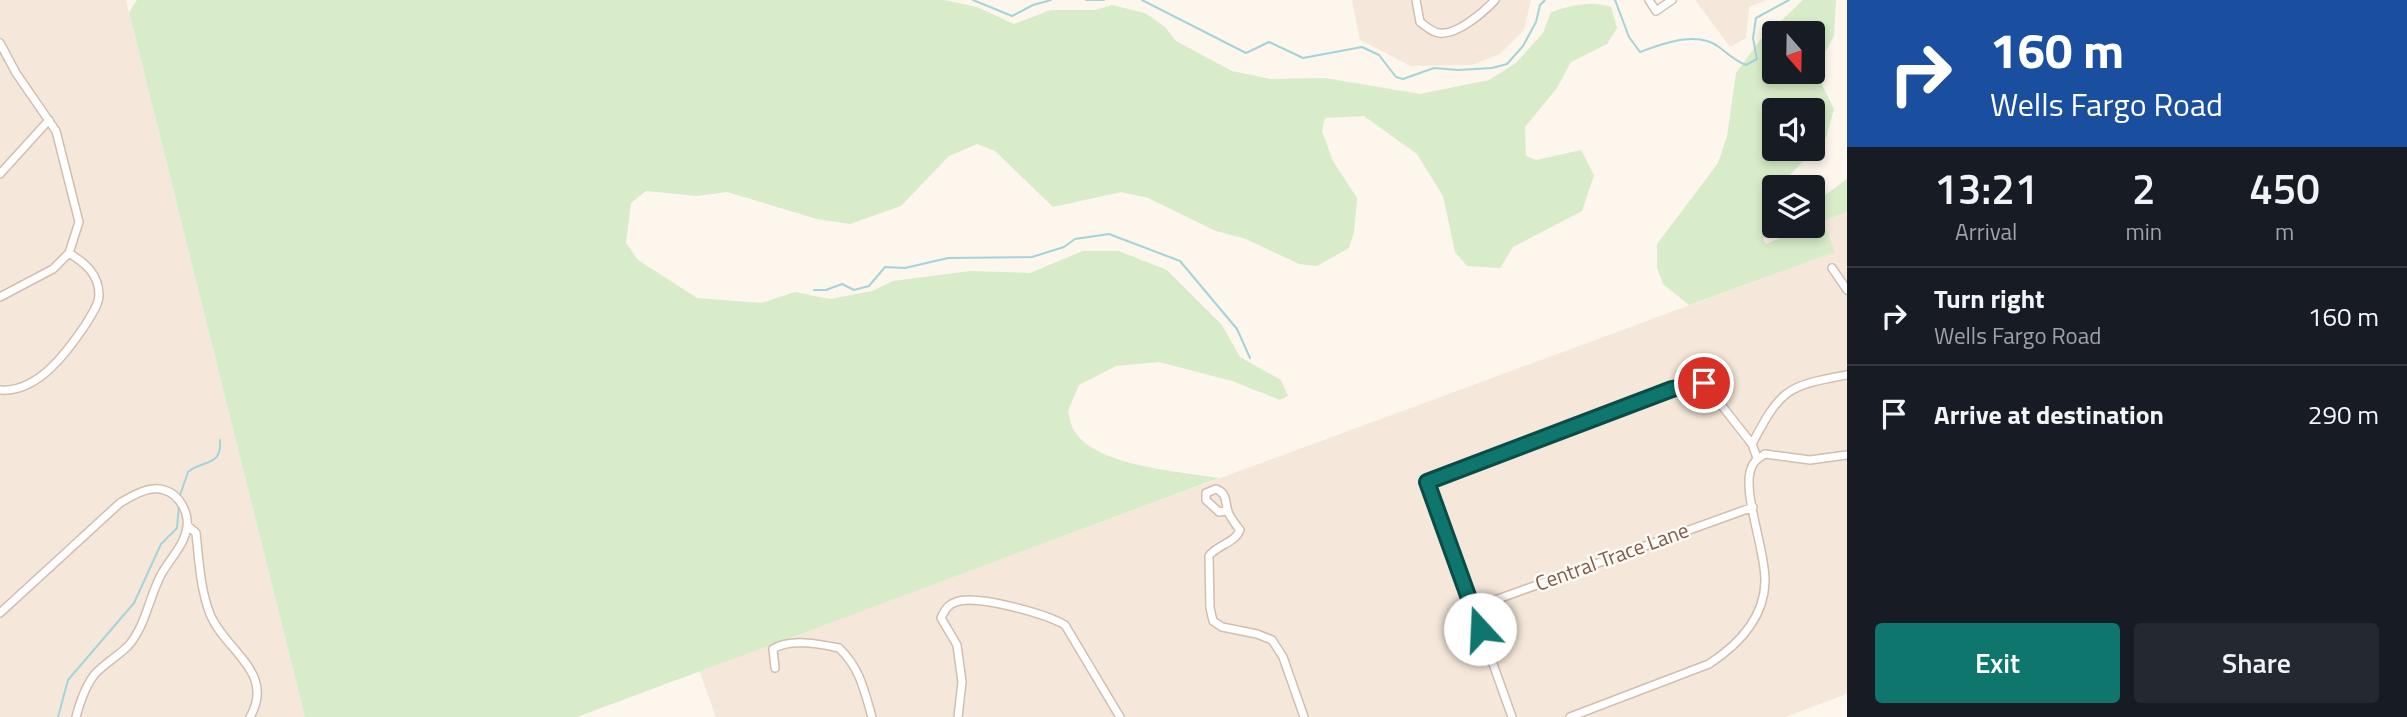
<!DOCTYPE html>
<style>
:root{--surface:#171b24;--page:#242831;--text:#f1f3f6;--muted:#9ea1a6;--line:#363941;--accent:#0f766e}
body{margin:0;font-family:"Titillium Web",sans-serif;background:var(--page);color:var(--text);height:100vh;display:flex;flex-direction:column;font-size:26px;white-space:nowrap}
*{box-sizing:border-box;margin:0}
p{font-size:23px;color:var(--muted)}
.icon{flex:none;width:38px;height:38px;fill:none;stroke:currentColor;stroke-width:2;stroke-linecap:round;stroke-linejoin:round}
.map{position:relative;flex:1;overflow:hidden}
.side{display:flex;flex-direction:column;background:var(--surface);width:560px}
.side>*{flex:none}
.banner{background:#1a4fa0;color:#fff;overflow:hidden}
.needle{width:46px;rotate:160deg}
.fabs{position:absolute;left:1762px;top:21px;display:grid;gap:14px}
.fabs a{display:grid;place-items:center;width:63px;height:63px;border-radius:7px;background:var(--surface);box-shadow:0 4px 10px #0003;font-size:35px}
.pin{position:absolute;display:grid;place-items:center;width:60px;height:60px;color:#fff;margin:-30px;border:4px solid #fff;border-radius:50%;box-shadow:0 2px 7px #0007}
.me{position:absolute;width:77px;margin:-38px;rotate:340deg;stroke-linejoin:round;filter:drop-shadow(0 0 5px #0008)}
.turn{display:flex;align-items:center;gap:24px;height:147px;padding:0 28px;font-size:32px}
.turn .icon{width:91px;height:91px;stroke-width:2.5}
.turn b{display:block;font-size:49px;line-height:60px}
.eta{display:flex;justify-content:space-evenly;align-items:center;height:119px;text-align:center}
.eta b{font-size:42px;font-weight:600;line-height:49px}
.cta{display:flex;gap:14px;margin-top:auto;padding:14px 28px}
.cta a{flex:1;height:80px;border-radius:7px;background:var(--accent);color:#fff;font-size:28px;font-weight:600;line-height:80px;text-align:center}
.cta a+a{background:var(--page);color:var(--text)}
ul{padding:0;list-style:none}
li{display:flex;align-items:center;gap:21px;height:98px;padding:0 28px;border-top:2px solid var(--line)}
li div{flex:1}
li b{display:block;font-size:26px}
li em{font-style:normal}
main{display:flex;flex:1;min-height:0}
.map>svg:first-child{display:block}
.residential{fill:#f5e8da}
.green{fill:#d8ecc9;fill-rule:evenodd}
.lines{fill:none;stroke-linecap:round;stroke-linejoin:round}
.stream{stroke:#a5d3da;stroke-width:2}
.street-casing{stroke:#d1beb0;stroke-width:10}
.street{stroke:#fff;stroke-width:7}
.route-casing{stroke:#0a4d48;stroke-width:18}
.route{stroke:#0f766e;stroke-width:12}
.labels{text-anchor:middle;stroke-width:5;stroke-linejoin:round;paint-order:stroke}
.street-label{font-size:21px;fill:#7a5c4d;stroke:#fffaf3}
</style>
<main>
<div class="map">
<svg width="1847" height="717" viewBox="0 0 1847 717">
<rect width="100%" height="100%" fill="#fdf6ec"/>
<!-- residential -->
<path class="residential" d="M 0,0 L 126,0 L 305,717 L 0,717 Z
M 1352,0 L 1531,0 L 1524,30 L 1500,54 L 1472,65 L 1411,66 L 1360,40 Z
M 1695,0 L 1767,0 L 1749,7 L 1746,38 L 1730,47 Z
M 1847,212 L 1847,694 L 1785,717 L 716,717 L 699,670 L 1834,252 L 1823,221 Z"/>
<!-- green -->
<path class="green" d="M 137,0 L 944,0 L 977,7 L 1014,24 L 1051,10 L 1095,10 L 1112,5 L 1145,13 L 1165,27 L 1176,41 L 1232,71 L 1271,79 L 1325,78 L 1420,94 L 1489,80 L 1516,63 L 1543,33 L 1551,12 C 1572,5 1591,0 1611,7 L 1617,28 L 1607,44 L 1571,62 L 1557,88 L 1525,127 L 1526,156 L 1536,160 L 1581,150 L 1594,175 L 1582,211 L 1513,247 L 1500,268 L 1467,266 L 1455,252 L 1443,196 L 1417,154 L 1364,116 L 1325,118 L 1322,131 L 1333,161 L 1357,198 L 1354,232 L 1349,248 L 1317,266 L 1299,264 L 1246,239 L 1216,231 L 1148,198 L 1121,192 L 1053,207 L 995,151 L 977,144 L 949,156 L 901,206 L 850,224 L 817,219 L 727,192 L 697,196 L 646,191 L 631,203 L 626,243 L 638,260 L 697,298 L 761,303 L 795,292 L 830,299 L 872,291 L 893,281 L 970,271 L 1030,273 L 1083,251 L 1119,251 L 1167,270 L 1222,325 L 1240,357 L 1281,380 L 1288,396 L 1280,400 L 1232,381 L 1159,362 L 1116,366 L 1079,385 L 1068,411 C 1070,418 1071,427 1075,432 C 1096,466 1182,472 1219,478 L 577,717 L 305,717 L 129,12 Z
M 1803,0 L 1836,0 L 1834,36 L 1822,58 L 1822,85 L 1834,109 L 1826,138 L 1778,187 L 1774,187 L 1774,191 L 1766,200 L 1764,241 L 1766,244 L 1785,236 L 1794,226 L 1813,226 L 1813,204 L 1847,179 L 1847,212 L 1823,221 L 1835,252 L 1689,305 L 1663,284 L 1657,268 L 1657,244 L 1718,163 L 1727,136 L 1736,73 L 1769,28 L 1782,20 ZM 1774,33 L 1813,33 L 1813,72 L 1774,72 ZM 1774,110 L 1813,110 L 1813,149 L 1774,149 Z"/>
<g class="lines">
<!-- stream -->
<path class="stream" d="M 973,0 L 1012,16 L 1033,5 L 1051,0
M 1086,0 L 1104,0
M 1142,0 L 1246,53 L 1269,42 L 1303,58 L 1362,47 L 1379,55 L 1396,77 L 1403,79 L 1434,68 L 1458,70 L 1492,68 L 1507,64 L 1523,46 L 1536,22 L 1540,5 L 1545,0
M 1615,0 L 1629,37 L 1640,52 C 1662,44 1697,30 1719,47 C 1728,54 1735,61 1746,65 L 1757,59 L 1753,38 L 1756,18 L 1789,0
M 814,290 L 826,290 L 842,284 L 854,290 L 869,286 L 885,267 L 905,268 L 948,258 L 1032,257 L 1064,247 L 1075,239 L 1109,234 L 1180,261 L 1237,329 L 1250,358
M 179,498 L 188,472 C 204,459 222,467 220,440
M 58,717 L 68,680 L 134,603 L 161,544 L 177,528 L 179,504"/>
<defs>
<path id="street" d="M 1416,0 L 1420,22 C 1426,26 1431,32 1439,33 C 1456,36 1484,12 1495,0
M 1649,0 L 1656,11 L 1672,0
M 0,43 L 16,73 L 56,131 L 79,222 L 69,253 L 53,269 L 0,297
M 0,174 L 49,120
M 1832,268 L 1847,290
M 0,390 C 38,393 67,352 86,324 C 91,315 99,305 99,295 C 99,274 85,263 69,253
M 1752,444 C 1781,389 1786,386 1847,375
M 1227,511 L 1219,512 L 1206,500 L 1206,493 L 1216,489 C 1229,494 1224,504 1229,514 C 1232,520 1236,525 1240,530 C 1234,544 1218,544 1209,556 L 1210,608 L 1213,621 L 1222,627 L 1257,634 L 1272,640 L 1283,657 L 1304,717
M 188,526 L 196,533 C 199,560 200,588 210,614 C 225,651 276,672 250,717
M 1473,608 L 1753,507
M 0,613 L 120,503 C 132,496 149,485 164,490 C 179,494 189,512 187,527 C 185,544 170,559 162,573 C 149,596 146,626 128,646 C 118,656 105,663 95,674 C 85,686 80,702 76,717
M 775,668 L 773,649 C 790,638 820,644 839,648 C 860,668 864,690 872,717
M 958,717 L 962,682 L 957,645 L 941,618 C 945,610 947,605 956,602 C 976,594 1046,614 1065,625 L 1120,717
M 1512,717 L 1428,482 L 1672,389 L 1704,383 L 1752,444 L 1757,458
M 1570,717 L 1709,664 C 1738,645 1764,618 1765,582 C 1766,551 1742,493 1751,469 C 1753,461 1759,458 1765,454 L 1810,460 L 1847,455"/>
</defs>
<!-- street casing -->
<use href="#street" class="street-casing"/>
<!-- street -->
<use href="#street" class="street"/>
</g>
<g class="lines">
<defs>
<path id="route" d="M 1480,629 L 1427,482 L 1672,389 L 1704,383"/>
</defs>
<!-- route casing -->
<use href="#route" class="route-casing"/>
<!-- route -->
<use href="#route" class="route"/>
</g>
<g class="labels">
<!-- street labels -->
<g class="street-label">
<text transform="translate(1612 557) rotate(-20)" y="7">Central Trace Lane</text>
</g>
</g>
</svg>
<div class="fabs">
<a><svg class="needle" viewBox="-14 -14 28 28"><path d="M0-13l5 13h-10z" fill="#e53935"/><path d="M0 13l5-13h-10z" fill="#9ea1a6"/></svg></a>
<a><svg class="icon" aria-label="sound" viewBox="0 0 24 24"><path d="M4 9h4l5-4v14l-5-4H4zM17 9q2 3 0 6"/></svg></a>
<a><svg class="icon" aria-label="layers" viewBox="0 0 24 24"><path d="M12 4l9 5-9 5-9-5zM3 14l9 5 9-5"/></svg></a>
</div>
<div class="pin" style="left:1704px;top:383px;background:#d93025"><svg class="icon" aria-label="arrive" viewBox="0 0 24 24"><path d="M6 21V4h12l-3 4 3 4H6"/></svg></div>
<svg class="me" style="left:1480px;top:629px" viewBox="-20 -20 40 40"><circle r="19" fill="#fff"/><path d="M0-13L10 11 0 6-10 11z" fill="#0f766e"/></svg>
</div>
<section class="side">
<div class="banner">
<div class="turn"><svg class="icon" aria-label="right" viewBox="0 0 24 24"><path d="M7 20v-9h11M14 6l5 5-5 5"/></svg><div><b>160 m</b>Wells Fargo Road</div></div>
</div>
<div class="eta">
<div><b>13:21</b><p>Arrival</p></div>
<div><b>2</b><p>min</p></div>
<div><b>450</b><p>m</p></div>
</div>
<ul>
<li><svg class="icon" aria-label="right" viewBox="0 0 24 24"><path d="M7 20v-9h11M14 6l5 5-5 5"/></svg><div><b>Turn right</b><p>Wells Fargo Road</p></div><em>160 m</em></li>
<li><svg class="icon" aria-label="arrive" viewBox="0 0 24 24"><path d="M6 21V4h12l-3 4 3 4H6"/></svg><div><b>Arrive at destination</b></div><em>290 m</em></li>
</ul>
<div class="cta"><a>Exit</a><a>Share</a></div>
</section>
</main>
